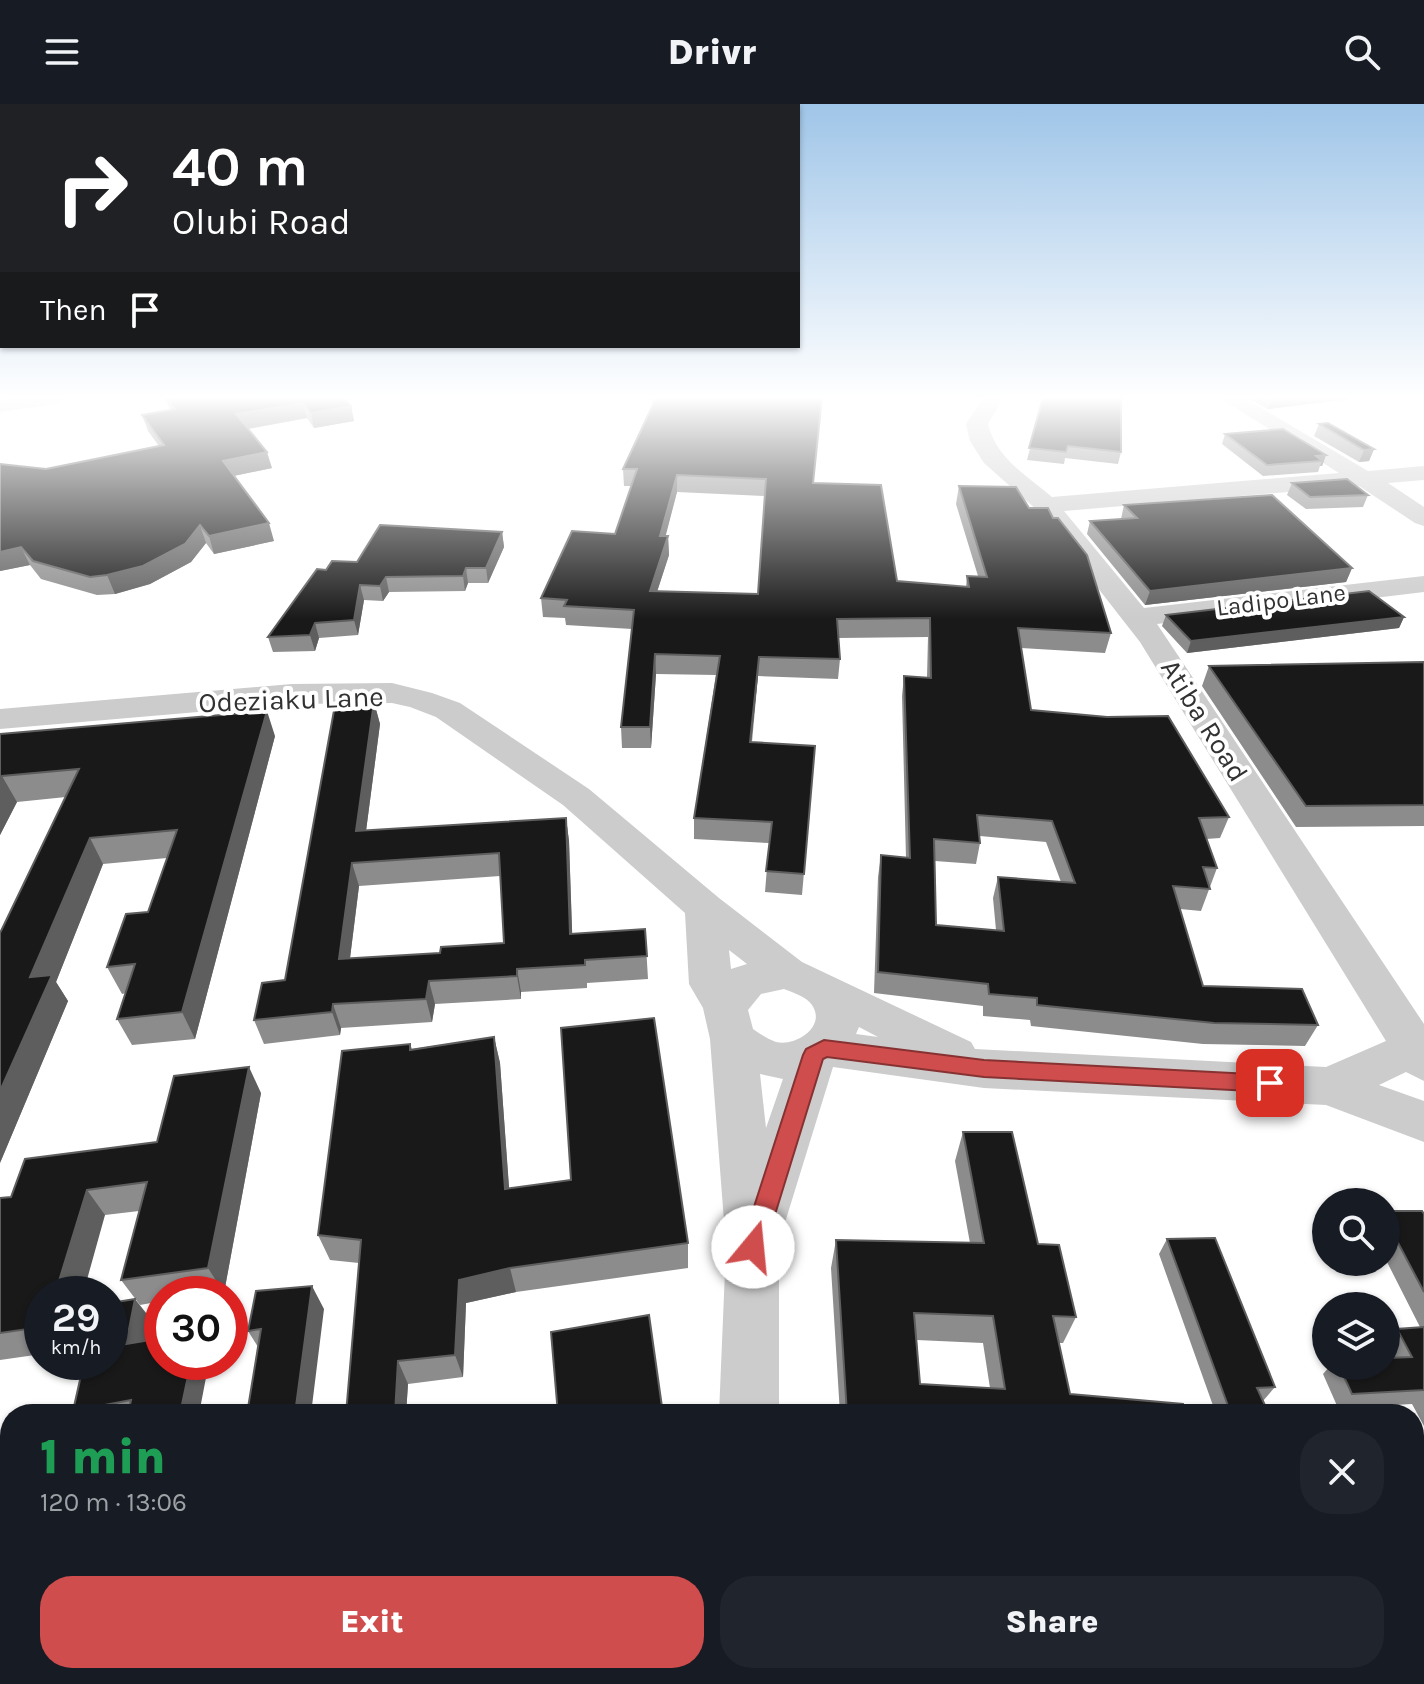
<!DOCTYPE html>
<meta charset="utf-8">
<style>
:root{--surface:#171b24;--page:#20242c;--text:#f1f3f6;--muted:#9ea1a6;--accent:#d04d4d}
body{margin:0;font-family:Karla,sans-serif;background:var(--page);color:var(--text);height:100vh;display:flex;flex-direction:column;font-size:30px;white-space:nowrap}
*{box-sizing:border-box;margin:0}
p{font-size:26px;color:var(--muted)}
.icon{flex:none;width:44px;height:44px;fill:none;stroke:currentColor;stroke-width:2;stroke-linecap:round;stroke-linejoin:round}
.map{position:relative;flex:1;overflow:hidden}
.panel{position:absolute;left:0px;top:1300px;width:1424px;height:280px;display:flex;flex-direction:column;background:var(--surface);border-radius:32px 32px 0 0;box-shadow:0 2px 6px #0004}
.panel>*{flex:none}
.hud{position:absolute;left:0px;top:0px;width:800px;height:244px;box-shadow:0 2px 6px #0004;background:#202124;color:#fff;overflow:hidden}
.fabs{position:absolute;left:1312px;top:1084px;display:grid;gap:16px}
.fabs a{display:grid;place-items:center;width:88px;height:88px;border-radius:50%;background:var(--surface);box-shadow:0 2px 6px #0004;font-size:40px}
.speed{position:absolute;left:24px;top:1172px;display:flex;gap:16px;font-size:40px;font-weight:700;text-align:center}
.speed>*{display:grid;place-content:center;width:104px;height:104px;border-radius:50%;background:var(--surface);box-shadow:0 2px 6px #0004;line-height:1}
.speed small{font-size:20px;font-weight:400}
.speed .limit{border:12px solid #d22;background:#fff;color:#111}
.pin{position:absolute;display:grid;place-items:center;width:68px;height:68px;color:#fff;margin:-34px;border-radius:16px;box-shadow:0 4px 12px #0006}
.me{position:absolute;width:88px;margin:-44px;rotate:17deg;stroke-linejoin:round;filter:drop-shadow(0 0 6px #0008)}
.turn{display:flex;align-items:center;gap:28px;height:168px;padding:0 40px;font-size:36px}
.turn .icon{width:104px;height:104px;stroke-width:2.5}
.turn b{display:block;font-size:56px;line-height:68px}
.then{display:flex;align-items:center;height:76px;padding:0 40px;background:#0003;gap:16px;font-size:30px}
.round{display:grid;place-items:center;flex:none;width:84px;height:84px;border-radius:32px;background:var(--page)}
.overview{display:flex;align-items:center;justify-content:space-between;height:136px;padding:0 40px}
h1{font-size:48px;font-weight:800;line-height:60px;color:#1e9e55}
.action{display:flex;gap:16px;margin-top:auto;padding:16px 40px}
.action a{flex:1;height:92px;border-radius:32px;background:var(--accent);color:#fff;font-size:32px;font-weight:800;line-height:92px;text-align:center}
.action a+a{background:var(--page);color:var(--text)}
header{display:flex;justify-content:space-between;align-items:center;height:104px;padding:0 40px;background:var(--surface);font-size:36px;font-weight:800}
.map>svg:first-child{display:block}
.lines{fill:none;stroke-linecap:round;stroke-linejoin:round}
.minor{fill:#ccc;fill-rule:evenodd}
.wall{fill:#8c8c8c;fill-rule:evenodd}
.shaded-wall{fill:#5e5e5e}
.building{fill:#191919;stroke:#5e5e5e;stroke-width:2;fill-rule:evenodd}
.route{fill:#d04d4d;stroke:#873232;stroke-width:2}
.labels{text-anchor:middle;stroke-width:8;stroke-linejoin:round;paint-order:stroke}
.far-street-label{font-size:24px;fill:#323232;stroke:#fff}
.street-label{font-size:28px;fill:#323232;stroke:#fff}
</style>
<header><svg class="icon" aria-label="menu" viewBox="0 0 24 24"><path d="M4 6h16M4 12h16M4 18h16"/></svg>Drivr<svg class="icon" aria-label="search" viewBox="0 0 24 24"><circle cx="10" cy="10" r="6"/><path d="M15 15l6 6"/></svg></header>
<div class="map">
<svg width="1424" height="1580" viewBox="0 0 1424 1580">
<rect width="100%" height="100%" fill="#fff"/>
<g class="lines">
<!-- minor -->
<path class="minor" d="M 13,294 L 65,294 L 55,300 L 0,308 L 0,296 Z
M 983,294 L 1003,294 L 988,320 C 996,354 1026,371 1052,393 L 1339,369 L 1220,294 L 1244,294 L 1368,367 L 1424,362 L 1424,376 L 1388,379 L 1424,403 L 1424,422 L 1415,419 L 1359,382 L 1064,407 L 1144,504 L 1424,472 L 1424,488 L 1157,520 L 1424,920 L 1424,977 L 1406,968 L 1379,981 L 1424,997 L 1424,1038 L 1326,1001 L 984,984 L 833,963 L 779,1138 L 779,1310 L 719,1310 L 726,1143 L 710,935 L 703,904 L 689,880 L 685,809 L 563,701 L 436,613 L 410,603 L 392,599 L 292,600 L 0,625 L 0,605 L 292,580 L 392,579 L 432,589 L 460,599 L 589,685 L 719,794 L 802,858 L 971,938 L 975,945 L 1326,963 L 1386,937 L 1140,538 L 1037,406 L 984,359 L 970,337 L 966,320 ZM 729,846 L 747,860 L 731,865 ZM 784,885 C 794,889 807,893 812,901 C 827,923 795,943 776,938 C 768,935 760,930 753,925 L 748,906 L 761,890 ZM 859,923 L 878,933 L 856,930 ZM 760,970 L 783,975 L 766,1024 Z
M 713,1570 L 783,1570 L 784,1580 L 712,1580 Z"/>
</g>
<!-- wall -->
<path class="wall" d="M 164,294 L 344,294 L 351,302 L 354,317 L 314,324 L 307,314 L 248,325 L 272,364 L 234,372 L 274,437 L 214,450 L 206,439 L 191,458 L 150,480 L 115,490 L 97,491 L 41,475 L 30,461 L 0,467 L 46,365 L 159,342 L 148,327 L 142,311 L 171,306 Z
M 656,294 L 822,294 L 813,379 L 897,477 L 966,483 L 967,472 L 978,472 L 956,400 L 959,382 L 1111,529 L 1105,549 L 1021,544 L 1031,606 L 1229,713 L 1220,734 L 1206,735 L 1217,764 L 1201,807 L 1180,805 L 1203,882 L 1318,921 L 1305,942 L 1203,940 L 1031,922 L 1030,916 L 983,912 L 983,902 L 874,889 L 878,773 L 881,751 L 906,754 L 902,592 L 904,572 L 927,574 L 928,533 L 838,534 L 840,555 L 838,575 L 758,572 L 752,638 L 815,642 L 802,791 L 765,788 L 769,739 L 694,735 L 694,714 L 716,571 L 656,570 L 651,644 L 622,644 L 621,623 L 632,525 L 566,521 L 565,514 L 543,513 L 541,494 L 615,430 L 631,382 L 624,382 L 623,365 ZM 677,388 L 765,392 L 758,490 L 657,488 L 669,451 L 668,432 L 665,432 ZM 980,732 L 1046,738 L 1061,778 L 998,773 L 993,794 L 996,826 L 936,821 L 935,757 L 976,760 L 980,739 Z
M 1043,294 L 1121,348 L 1118,360 L 1065,354 L 1064,360 L 1027,356 Z
M 1247,294 L 1350,294 L 1349,295 L 1268,305 Z
M 1319,320 L 1374,345 L 1369,357 L 1359,358 L 1314,332 Z
M 1225,330 L 1326,351 L 1322,362 L 1320,362 L 1318,368 L 1263,372 L 1222,340 Z
M 1292,379 L 1368,391 L 1363,403 L 1306,405 L 1287,391 Z
M 1124,401 L 1352,464 L 1346,478 L 1145,501 L 1087,430 L 1090,417 L 1121,415 Z
M 502,428 L 504,443 L 488,479 L 468,479 L 465,487 L 389,488 L 383,497 L 364,496 L 358,531 L 319,534 L 315,547 L 273,548 L 268,533 L 326,466 L 357,458 Z
M 1166,511 L 1404,513 L 1399,524 L 1187,549 L 1162,522 Z
M 1424,558 L 1424,722 L 1296,723 L 1202,582 L 1209,562 Z
M 374,598 L 380,620 L 366,727 L 566,714 L 569,737 L 572,830 L 645,825 L 648,875 L 587,879 L 587,884 L 521,888 L 521,895 L 435,900 L 432,918 L 341,924 L 340,931 L 264,940 L 254,916 L 285,876 ZM 500,772 L 504,839 L 440,849 L 350,854 L 359,782 Z
M 0,630 L 275,632 L 195,935 L 132,941 L 117,915 L 126,889 L 122,890 L 107,863 L 148,808 L 167,754 L 103,760 L 56,878 L 68,897 L 0,1059 L 66,693 L 17,698 L 0,731 Z
M 494,933 L 500,959 L 509,1085 L 688,1139 L 688,1164 L 516,1188 L 466,1199 L 463,1273 L 408,1280 L 406,1310 L 359,1159 L 330,1156 L 318,1131 L 410,940 L 412,945 Z
M 261,989 L 224,1189 L 214,1190 L 162,1190 L 162,1197 L 140,1201 L 121,1176 L 139,1107 L 105,1111 L 42,1190 L 42,1250 L 0,1256 L 0,1094 L 11,1093 L 157,1038 Z
M 963,1028 L 1038,1140 L 1076,1213 L 1063,1239 L 1059,1239 L 1070,1290 L 1185,1310 L 840,1310 L 831,1164 L 836,1136 L 970,1139 L 955,1057 ZM 917,1236 L 983,1239 L 990,1284 L 920,1280 Z
M 1386,1107 L 1424,1110 L 1424,1322 L 1412,1300 L 1338,1304 L 1323,1270 L 1330,1262 L 1386,1262 L 1391,1254 L 1386,1244 L 1386,1237 L 1397,1225 L 1420,1223 L 1386,1156 Z
M 1167,1135 L 1275,1283 L 1263,1297 L 1269,1310 L 1216,1310 L 1159,1150 Z
M 324,1205 L 258,1243 L 248,1227 Z
M 150,1214 L 146,1237 L 199,1310 L 77,1310 L 73,1307 Z
M 906,1570 L 1243,1570 L 1246,1580 L 931,1580 L 907,1577 Z"/>
<!-- shaded-wall -->
<path class="shaded-wall" d="M 1283,294 L 1350,294 L 1349,295 L 1268,305 L 1272,295 Z
M 303,299 L 307,314 L 240,326 L 236,310 Z
M 351,302 L 354,317 L 314,324 L 311,309 Z
M 1374,345 L 1369,357 L 1359,358 L 1364,346 Z
M 267,348 L 272,364 L 228,373 L 223,357 Z
M 1326,351 L 1322,362 L 1320,362 L 1322,357 L 1316,352 Z
M 677,371 L 677,388 L 661,450 L 660,432 Z
M 269,419 L 274,437 L 214,450 L 209,432 Z
M 200,421 L 206,439 L 191,458 L 150,480 L 115,490 L 107,471 Z
M 502,428 L 504,443 L 488,479 L 486,464 Z
M 668,432 L 669,451 L 651,506 L 650,487 Z
M 21,443 L 30,461 L 0,467 L 0,448 Z
M 466,464 L 468,479 L 465,487 L 463,472 Z
M 1352,464 L 1346,478 L 1145,501 L 1150,487 Z
M 386,473 L 389,488 L 383,497 L 380,482 Z
M 360,481 L 364,496 L 358,531 L 354,516 Z
M 1404,513 L 1399,524 L 1187,549 L 1191,537 Z
M 315,519 L 319,534 L 315,547 L 310,531 Z
M 655,550 L 656,570 L 651,644 L 650,623 Z
M 759,553 L 758,572 L 749,659 L 750,638 Z
M 374,598 L 380,620 L 363,750 L 356,727 Z
M 267,607 L 275,632 L 195,935 L 182,908 Z
M 2,672 L 17,698 L 0,731 L 0,676 Z
M 566,714 L 569,737 L 573,853 L 570,830 Z
M 90,734 L 103,760 L 56,878 L 68,897 L 0,1059 L 0,987 L 30,873 Z
M 352,759 L 359,782 L 347,878 L 339,855 Z
M 517,865 L 521,888 L 521,895 L 517,872 Z
M 429,877 L 435,900 L 432,918 L 426,895 Z
M 333,900 L 341,924 L 340,931 L 332,908 Z
M 494,933 L 500,959 L 511,1110 L 505,1085 Z
M 249,963 L 261,989 L 224,1189 L 208,1164 Z
M 87,1086 L 105,1111 L 83,1190 L 55,1190 Z
M 510,1164 L 516,1188 L 466,1199 L 463,1273 L 455,1251 L 459,1176 Z
M 312,1182 L 324,1205 L 311,1310 L 295,1310 Z
M 135,1195 L 150,1214 L 142,1258 L 126,1240 Z
M 398,1257 L 408,1280 L 406,1310 L 395,1310 Z
M 191,1258 L 209,1258 L 199,1310 L 180,1310 Z
M 0,1356 L 10,1364 L 10,1410 L 0,1438 Z
M 127,1570 L 149,1570 L 147,1580 L 125,1580 Z
M 260,1570 L 280,1570 L 278,1580 L 259,1580 Z"/>
<!-- building -->
<path class="building" d="M 168,294 L 344,294 L 351,302 L 311,309 L 303,299 L 236,310 L 267,348 L 223,357 L 269,419 L 209,432 L 200,421 L 185,440 L 143,462 L 107,471 L 90,473 L 33,457 L 21,443 L 0,448 L 0,360 L 46,365 L 164,341 L 142,311 L 175,305 Z
M 656,294 L 822,294 L 813,379 L 881,381 L 897,477 L 969,483 L 967,472 L 987,473 L 959,382 L 1016,383 L 1029,404 L 1048,404 L 1053,414 L 1058,414 L 1087,451 L 1111,529 L 1018,524 L 1031,606 L 1107,613 L 1168,612 L 1229,713 L 1199,714 L 1217,764 L 1203,763 L 1210,785 L 1173,782 L 1203,882 L 1302,885 L 1318,921 L 1214,919 L 1037,901 L 1037,894 L 989,890 L 988,880 L 878,868 L 881,751 L 910,754 L 904,572 L 931,574 L 930,514 L 837,515 L 840,555 L 759,553 L 750,638 L 815,642 L 804,770 L 766,767 L 772,718 L 694,714 L 720,552 L 655,550 L 650,623 L 621,623 L 634,506 L 564,502 L 567,496 L 541,494 L 572,427 L 615,430 L 637,365 L 623,365 ZM 677,371 L 766,375 L 758,490 L 650,487 L 668,432 L 660,432 ZM 977,711 L 1052,717 L 1075,779 L 998,773 L 1004,827 L 936,821 L 934,735 L 980,739 Z
M 1043,294 L 1121,294 L 1121,348 L 1068,342 L 1066,348 L 1029,344 Z
M 1328,319 L 1374,345 L 1364,346 L 1319,320 Z
M 1283,325 L 1326,351 L 1316,352 L 1322,357 L 1267,361 L 1225,330 Z
M 1347,375 L 1368,391 L 1310,393 L 1292,379 Z
M 1272,391 L 1352,464 L 1150,487 L 1090,417 L 1137,414 L 1124,401 Z
M 380,421 L 502,428 L 486,464 L 466,464 L 463,472 L 386,473 L 380,482 L 360,481 L 354,516 L 315,519 L 310,531 L 268,533 L 317,465 L 326,466 L 332,457 L 357,458 Z
M 1369,487 L 1404,513 L 1191,537 L 1166,511 Z
M 1424,558 L 1424,701 L 1306,702 L 1209,562 Z
M 374,598 L 356,727 L 566,714 L 570,830 L 645,825 L 647,852 L 585,856 L 585,861 L 517,865 L 517,872 L 429,877 L 426,895 L 333,900 L 332,908 L 254,916 L 262,879 L 285,876 L 335,601 ZM 499,749 L 504,839 L 441,843 L 440,849 L 339,855 L 352,759 Z
M 267,607 L 182,908 L 117,915 L 135,860 L 107,863 L 126,810 L 148,808 L 177,726 L 90,734 L 30,873 L 52,871 L 0,987 L 0,829 L 79,665 L 2,672 L 0,676 L 0,630 Z
M 654,914 L 688,1139 L 510,1164 L 459,1176 L 455,1251 L 398,1257 L 395,1310 L 346,1310 L 361,1136 L 318,1131 L 342,947 L 410,940 L 410,946 L 494,933 L 505,1085 L 571,1076 L 561,924 Z
M 249,963 L 208,1164 L 121,1176 L 147,1078 L 87,1086 L 55,1190 L 42,1190 L 42,1223 L 0,1229 L 0,1094 L 11,1093 L 25,1055 L 157,1038 L 174,972 Z
M 963,1028 L 1012,1028 L 1038,1140 L 1059,1141 L 1076,1213 L 1053,1212 L 1070,1290 L 1183,1300 L 1185,1310 L 847,1310 L 836,1136 L 984,1139 ZM 914,1209 L 993,1212 L 1005,1285 L 920,1280 Z
M 1386,1107 L 1422,1107 L 1424,1110 L 1424,1188 L 1386,1116 Z
M 1215,1134 L 1275,1283 L 1257,1284 L 1269,1310 L 1231,1310 L 1167,1135 Z
M 312,1182 L 295,1310 L 247,1310 L 261,1225 L 248,1227 L 256,1187 Z
M 135,1195 L 126,1240 L 162,1234 L 162,1258 L 191,1258 L 180,1310 L 128,1310 L 131,1296 L 73,1307 L 84,1258 L 110,1258 L 110,1199 Z
M 649,1211 L 663,1310 L 558,1310 L 551,1228 Z
M 1424,1223 L 1424,1286 L 1352,1290 L 1339,1262 L 1386,1262 L 1386,1254 L 1412,1253 L 1397,1225 Z
M 66,1570 L 127,1570 L 125,1580 L 64,1580 Z
M 204,1570 L 260,1570 L 259,1580 L 203,1580 Z
M 323,1570 L 701,1570 L 702,1580 L 322,1580 Z
M 1011,1570 L 1243,1570 L 1246,1580 L 1105,1580 Z"/>
<!-- sky -->
<linearGradient id="sky" x2="0" y2="1"><stop stop-color="#9fc5e8"/><stop offset="0.57" stop-color="#fff"/><stop offset="1" stop-color="#fff" stop-opacity="0"/></linearGradient>
<rect width="1424" height="515" fill="url(#sky)"/>
<!-- route -->
<path class="route" d="M 824,936 L 984,956 L 1270,971 L 1277,973 L 1280,979 L 1277,986 L 1270,988 L 984,973 L 827,953 L 823,955 L 765,1143 L 762,1151 L 753,1154 L 745,1151 L 741,1143 L 803,951 L 806,945 Z"/>
<g class="labels">
<!-- far-street labels -->
<g class="far-street-label">
<text transform="translate(1281 496) rotate(-7)" y="8">Ladipo Lane</text>
</g>
<!-- street labels -->
<g class="street-label">
<text transform="translate(291 595) rotate(-2)" y="10">Odeziaku Lane</text>
<text transform="translate(1205 616) rotate(58)" y="10">Atiba Road</text>
</g>
</g>
</svg>
<div class="fabs">
<a><svg class="icon" aria-label="search" viewBox="0 0 24 24"><circle cx="10" cy="10" r="6"/><path d="M15 15l6 6"/></svg></a>
<a><svg class="icon" aria-label="layers" viewBox="0 0 24 24"><path d="M12 4l9 5-9 5-9-5zM3 14l9 5 9-5"/></svg></a>
</div>
<div class="speed"><div>29<small>km/h</small></div><div class="limit">30</div></div>
<div class="pin" style="left:1270px;top:979px;background:#d93025"><svg class="icon" aria-label="arrive" viewBox="0 0 24 24"><path d="M6 21V4h12l-3 4 3 4H6"/></svg></div>
<svg class="me" style="left:753px;top:1143px" viewBox="-20 -20 40 40"><circle r="19" fill="#fff"/><path d="M0-13L10 11 0 6-10 11z" fill="#d04d4d"/></svg>
<div class="hud">
<div class="turn"><svg class="icon" aria-label="right" viewBox="0 0 24 24"><path d="M7 20v-9h11M14 6l5 5-5 5"/></svg><div><b>40 m</b>Olubi Road</div></div>
<div class="then">Then<svg class="icon" aria-label="arrive" viewBox="0 0 24 24"><path d="M6 21V4h12l-3 4 3 4H6"/></svg></div>
</div>
<section class="panel">
<div class="overview"><div><h1>1 min</h1><p>120 m · 13:06</p></div><a class="round"><svg class="icon" aria-label="close" viewBox="0 0 24 24"><path d="M6 6l12 12M18 6L6 18"/></svg></a></div>
<div class="action"><a>Exit</a><a>Share</a></div>
</section>
</div>
